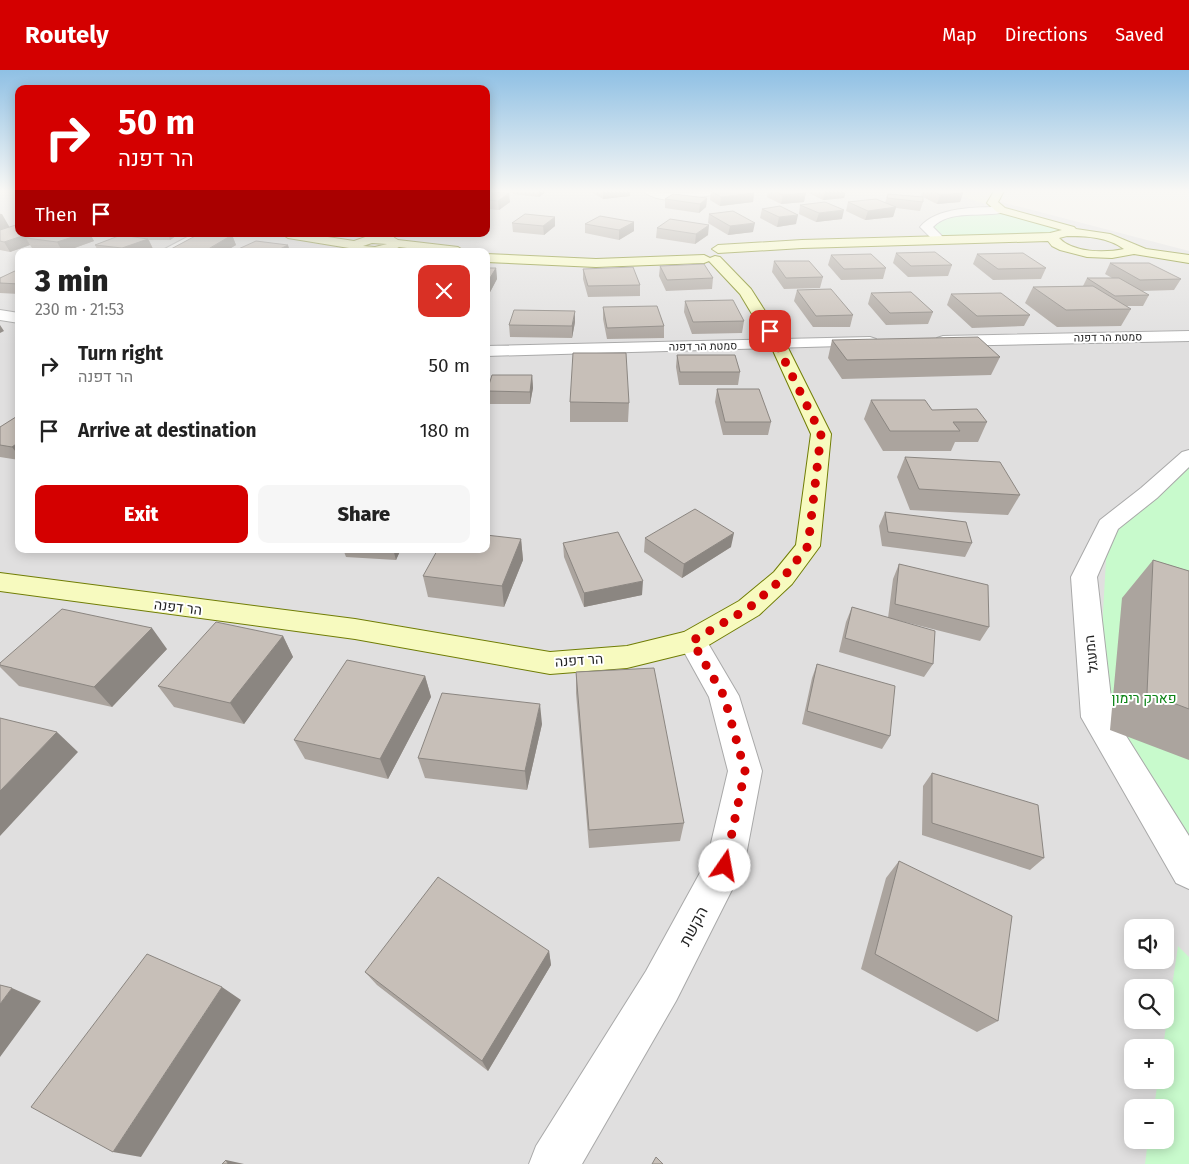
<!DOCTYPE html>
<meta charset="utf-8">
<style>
:root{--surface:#fff;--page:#f6f6f6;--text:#222;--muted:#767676;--accent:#d40000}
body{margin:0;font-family:"Fira Sans",Heebo,sans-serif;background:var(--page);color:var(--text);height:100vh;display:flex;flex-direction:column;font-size:19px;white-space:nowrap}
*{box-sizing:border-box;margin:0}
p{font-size:16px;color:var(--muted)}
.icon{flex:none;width:28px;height:28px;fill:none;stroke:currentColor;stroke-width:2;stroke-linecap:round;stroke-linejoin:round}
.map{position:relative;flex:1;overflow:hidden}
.details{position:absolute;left:15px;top:178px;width:475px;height:305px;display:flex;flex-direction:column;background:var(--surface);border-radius:10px;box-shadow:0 2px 12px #0003}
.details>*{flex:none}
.banner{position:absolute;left:15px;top:15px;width:475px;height:152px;border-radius:10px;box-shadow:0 2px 12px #0003;background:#d40000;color:#fff;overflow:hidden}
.controls{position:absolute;left:1124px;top:849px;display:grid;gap:10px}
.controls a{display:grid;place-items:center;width:50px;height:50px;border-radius:10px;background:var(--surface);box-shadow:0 2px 12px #0003;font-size:25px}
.pin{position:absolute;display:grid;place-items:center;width:42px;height:42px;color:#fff;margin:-21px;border-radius:10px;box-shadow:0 2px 8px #0006}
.me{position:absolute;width:55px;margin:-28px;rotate:12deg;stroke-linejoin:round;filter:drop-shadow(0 0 4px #0008)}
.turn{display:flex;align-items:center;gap:18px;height:105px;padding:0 20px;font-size:22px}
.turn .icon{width:65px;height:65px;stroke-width:2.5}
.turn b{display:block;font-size:35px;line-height:42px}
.then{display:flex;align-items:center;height:48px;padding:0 20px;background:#0003;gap:10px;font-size:19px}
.round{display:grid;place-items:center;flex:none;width:52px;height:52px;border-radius:10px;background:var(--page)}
.overview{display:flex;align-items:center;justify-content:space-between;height:85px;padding:0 20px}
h1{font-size:30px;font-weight:800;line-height:38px}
.action{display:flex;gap:10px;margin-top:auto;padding:10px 20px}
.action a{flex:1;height:58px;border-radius:10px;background:var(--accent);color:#fff;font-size:20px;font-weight:800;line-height:58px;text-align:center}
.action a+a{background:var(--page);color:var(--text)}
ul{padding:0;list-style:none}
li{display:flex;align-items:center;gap:15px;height:65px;padding:0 20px}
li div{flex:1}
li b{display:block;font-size:19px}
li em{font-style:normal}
header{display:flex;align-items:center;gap:30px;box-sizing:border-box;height:70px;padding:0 25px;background:var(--accent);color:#fff}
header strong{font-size:24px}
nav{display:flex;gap:28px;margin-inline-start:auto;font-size:18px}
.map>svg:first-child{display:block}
.residential{fill:#e0dfdf;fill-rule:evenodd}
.farmland{fill:#eef0d5}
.park{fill:#c8facc}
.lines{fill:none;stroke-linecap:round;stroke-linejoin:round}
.street-casing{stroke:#a9a9a9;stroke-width:2}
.secondary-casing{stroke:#707d05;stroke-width:2}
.street{fill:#fff;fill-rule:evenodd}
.secondary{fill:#f7fabf;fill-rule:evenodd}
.wall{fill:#aba49e}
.shaded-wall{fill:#8b8681}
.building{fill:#c7bfb8;stroke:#8b8681}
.route{stroke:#d40000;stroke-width:9;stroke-dasharray:0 16.2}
.labels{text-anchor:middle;stroke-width:4;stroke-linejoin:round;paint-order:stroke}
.far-street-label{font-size:11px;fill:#222;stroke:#fff}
.street-label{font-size:14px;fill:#222;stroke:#fff}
.park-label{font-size:14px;fill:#0c8416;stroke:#fff}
.near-street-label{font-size:16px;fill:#222;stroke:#fff}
</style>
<header>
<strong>Routely</strong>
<nav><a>Map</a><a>Directions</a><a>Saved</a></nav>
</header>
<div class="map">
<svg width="1189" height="1094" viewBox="0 0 1189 1094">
<rect width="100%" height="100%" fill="#f2efe9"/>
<!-- residential -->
<path class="residential" d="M 0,121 L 19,121 L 19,164 L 486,164 L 486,121 L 959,121 L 1189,181 L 1189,1094 L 0,1094 ZM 19,181 L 486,181 L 486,479 L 19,479 ZM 1132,858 L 1165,858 L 1165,890 L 1132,890 ZM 1132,918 L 1165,918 L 1165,950 L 1132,950 ZM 1132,978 L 1165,978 L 1165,1010 L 1132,1010 ZM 1132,1038 L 1165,1038 L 1165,1070 L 1132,1070 Z"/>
<!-- farmland -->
<path class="farmland" d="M 946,121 L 991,121 L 985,134 Z"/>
<!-- park -->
<path class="park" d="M 1001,140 L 1078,163 L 940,170 L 926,157 L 934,149 Z
M 1189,386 L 1189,800 L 1097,647 L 1108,455 Z
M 1178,876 L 1189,887 L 1189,1094 L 1145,1094 L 1148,1070 L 1165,1070 L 1165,1038 L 1154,1037 L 1158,1010 L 1165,1010 L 1165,978 L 1163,977 Z"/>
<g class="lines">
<defs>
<path id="street" d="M 486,121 L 492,121 L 486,125 Z
M 643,121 L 673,123 L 723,121 L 718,124 C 696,127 662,137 643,121 Z
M 1001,137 L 1006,140 L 1005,142 C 982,148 950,139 933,157 L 946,170 L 944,173 L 936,173 L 920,157 C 936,137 977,137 1001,137 Z
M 193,164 L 208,164 L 176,181 L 161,181 Z
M 384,164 L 399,164 L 387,172 L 379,172 L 377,169 Z
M 0,240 L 19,243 L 19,253 L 0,250 Z
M 1189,261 L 1189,271 L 943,276 L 937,274 L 935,271 L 937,268 L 943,266 Z
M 870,267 L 876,269 L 878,272 L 876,275 L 486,286 L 486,276 Z
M 1189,380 L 1189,397 L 1157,428 L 1118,459 L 1097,507 L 1113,645 L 1189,766 L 1189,819 L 1176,813 L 1081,647 L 1071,507 L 1100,450 L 1141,418 L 1182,382 Z
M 692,560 L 702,563 L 739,626 L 762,701 L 744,796 L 676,931 L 582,1094 L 529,1094 L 536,1076 L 646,901 L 707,790 L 728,701 L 709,627 L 678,571 L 682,563 Z"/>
<path id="secondary" d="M 994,121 L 1004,121 L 998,132 L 1005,138 L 1074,157 L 1076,159 L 1110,164 L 1146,179 L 1189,185 L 1189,193 L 1134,184 L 1112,188 L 1087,187 L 1060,180 L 1052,176 L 1048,171 L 802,178 L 718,183 L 712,179 L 718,175 L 802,170 L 1050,163 L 1062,160 L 997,142 L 987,133 ZM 1067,166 C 1086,166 1108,167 1124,179 C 1105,183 1073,183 1059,168 Z
M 282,164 L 308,164 L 354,171 L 371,165 L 393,167 L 398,170 L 458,177 L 464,181 L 431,181 L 399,177 L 392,181 L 354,181 L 349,178 L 288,168 ZM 372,173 L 387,174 L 375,177 L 363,176 Z
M 486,184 L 596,189 L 704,185 L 710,188 L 715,186 L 720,187 L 751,219 L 786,274 L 831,364 L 820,476 L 792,514 L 759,545 L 702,579 L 692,582 L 627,598 L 550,604 L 355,569 L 0,521 L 0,503 L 355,549 L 550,582 L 627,576 L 684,562 L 739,531 L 774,502 L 796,475 L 811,364 L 770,274 L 740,224 L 709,191 L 704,193 L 596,197 L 486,192 Z"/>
</defs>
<!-- street casing -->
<use href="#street" class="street-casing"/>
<!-- secondary casing -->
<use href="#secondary" class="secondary-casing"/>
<!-- street -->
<use href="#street" class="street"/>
<!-- secondary -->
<use href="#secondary" class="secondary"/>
</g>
<!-- wall -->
<path class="wall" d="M 513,121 L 547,121 L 539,127 L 513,124 Z
M 590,121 L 630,121 L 630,126 L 603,129 Z
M 711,121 L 754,123 L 753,132 L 720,136 L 710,130 Z
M 768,121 L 802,121 L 804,132 L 781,134 L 767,127 Z
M 805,121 L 846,121 L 844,128 L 823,130 Z
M 922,121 L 959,121 L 963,123 L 960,132 L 937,134 L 923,127 L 923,132 L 920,141 L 896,138 L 893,147 L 865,150 L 846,141 L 848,132 L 885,133 L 888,124 L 922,127 L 921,126 Z
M 486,124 L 510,132 L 499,140 L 486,139 Z
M 707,128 L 706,137 L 699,143 L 665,138 L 665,129 Z
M 800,135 L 842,149 L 816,152 L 799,144 Z
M 762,139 L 796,154 L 777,157 L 760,148 Z
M 0,143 L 9,157 L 19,164 L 90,164 L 94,171 L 66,181 L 54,181 L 32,178 L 30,175 L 10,182 L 0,180 Z
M 709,144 L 753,162 L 728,165 L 708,153 Z
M 634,152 L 634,161 L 619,170 L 585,163 L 585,154 Z
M 512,153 L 555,156 L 544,165 L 513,162 Z
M 657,158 L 708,165 L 695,174 L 656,168 Z
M 130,164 L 179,164 L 170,170 L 149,170 L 153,179 L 146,181 L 98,181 L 95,175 L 131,166 Z
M 232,165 L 236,175 L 226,181 L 172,181 L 171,179 Z
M 896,183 L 952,195 L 948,206 L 908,207 L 893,193 Z
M 977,184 L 1046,198 L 1041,209 L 993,210 L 973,194 Z
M 831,185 L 886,198 L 883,209 L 841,210 L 828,195 Z
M 774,191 L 823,207 L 820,218 L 784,219 L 772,202 Z
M 1110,193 L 1181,209 L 1174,220 L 1142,221 L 1149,225 L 1143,236 L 1127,236 L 1131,239 L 1121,256 L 1057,257 L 1025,233 L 1033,217 L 1083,216 L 1087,208 L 1112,208 L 1105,204 Z
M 660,196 L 713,208 L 712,219 L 666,221 L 659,206 Z
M 486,198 L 496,198 L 497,209 L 489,224 L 486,224 Z
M 583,199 L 640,215 L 640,226 L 588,227 L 583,209 Z
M 19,200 L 19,224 L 0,223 L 0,208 Z
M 797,220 L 853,245 L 850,257 L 813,257 L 794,231 Z
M 871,223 L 933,242 L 928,254 L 886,255 L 868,234 Z
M 951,224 L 1030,245 L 1024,256 L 972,258 L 947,235 Z
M 685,231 L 744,251 L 742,263 L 692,264 L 684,242 Z
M 603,237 L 664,256 L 664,268 L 607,269 L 603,249 Z
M 575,252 L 572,268 L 510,267 L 509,255 Z
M 832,270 L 1000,287 L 991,305 L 842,309 L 828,288 Z
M 677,285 L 740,302 L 738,315 L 679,315 L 676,297 Z
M 532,305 L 533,318 L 530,334 L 489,334 L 487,321 Z
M 717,319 L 771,352 L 768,365 L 723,365 L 715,332 Z
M 871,330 L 932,340 L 987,352 L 978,372 L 955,372 L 951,381 L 883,381 L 864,349 Z
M 570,332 L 629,333 L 628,352 L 570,352 Z
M 19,345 L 19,390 L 0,387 L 0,357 Z
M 905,387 L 1020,425 L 1008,445 L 910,440 L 897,407 Z
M 885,442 L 972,473 L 965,487 L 882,476 L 879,456 Z
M 645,468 L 731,477 L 682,508 L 644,482 Z
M 521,469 L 523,490 L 504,537 L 428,527 L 423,506 Z
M 563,473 L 642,525 L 584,537 L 564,487 Z
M 343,479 L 401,479 L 396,490 L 346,487 Z
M 1153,490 L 1189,501 L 1189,690 L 1110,660 L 1122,528 Z
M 899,494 L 989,557 L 980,571 L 893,549 L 933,594 L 924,607 L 839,582 L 846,552 L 852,537 L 888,548 L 893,509 Z
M 283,566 L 293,587 L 244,654 L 174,637 L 158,616 Z
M 167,579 L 112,637 L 19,616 L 0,597 L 0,593 Z
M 817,594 L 890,666 L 882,679 L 802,654 L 812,608 Z
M 576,602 L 684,753 L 680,771 L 589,778 L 576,623 Z
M 425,606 L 431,627 L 388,709 L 305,689 L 294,670 Z
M 542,654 L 527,720 L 425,708 L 418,688 Z
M 932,703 L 1044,788 L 1030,800 L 922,765 L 923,716 Z
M 899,791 L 998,951 L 977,962 L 861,899 L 886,808 Z
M 549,881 L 551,895 L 488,1001 L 377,915 L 365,902 Z"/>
<!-- shaded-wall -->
<path class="shaded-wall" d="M 538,121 L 547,121 L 539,127 Z
M 603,121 L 630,121 L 630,126 L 603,129 Z
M 825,121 L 846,121 L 844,128 L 823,130 Z
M 509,123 L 510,132 L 499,140 L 498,131 Z
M 754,123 L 753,132 L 720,136 L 721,127 Z
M 806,123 L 804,132 L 781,134 L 783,125 Z
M 963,123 L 960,132 L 937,134 L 940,125 Z
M 707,128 L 706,137 L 699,143 L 700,134 Z
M 896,137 L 893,147 L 865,150 L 868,141 Z
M 844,140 L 842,149 L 816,152 L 819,143 Z
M 0,144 L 2,144 L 10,158 L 0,161 Z
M 798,145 L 796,154 L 777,157 L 779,147 Z
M 555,147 L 555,156 L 544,165 L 543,156 Z
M 634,152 L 634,161 L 619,170 L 619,160 Z
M 755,153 L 753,162 L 728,165 L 730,156 Z
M 709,155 L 708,165 L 695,174 L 696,164 Z
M 28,164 L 53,164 L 26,168 L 30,175 L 10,182 L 4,172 Z
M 82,164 L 90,164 L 94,171 L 66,181 L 62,181 L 57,172 Z
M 168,164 L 179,164 L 170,170 Z
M 232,165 L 236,175 L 226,181 L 206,181 Z
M 148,169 L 153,179 L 146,181 L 124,181 L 122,178 Z
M 288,175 L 290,181 L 276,181 Z
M 496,198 L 497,209 L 489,224 L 487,213 Z
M 575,241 L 575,252 L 572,268 L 572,256 Z
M 0,255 L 4,261 L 0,263 Z
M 532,305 L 533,318 L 530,334 L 530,322 Z
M 19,372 L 19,386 L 12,377 Z
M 734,463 L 731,477 L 682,508 L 684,494 Z
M 521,469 L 523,490 L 504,537 L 502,516 Z
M 393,479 L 401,479 L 396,490 Z
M 643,511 L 642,525 L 584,537 L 584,523 Z
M 152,558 L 167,579 L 112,637 L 94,617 Z
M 283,566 L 293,587 L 244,654 L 230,633 Z
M 425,606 L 431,627 L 388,709 L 380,689 Z
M 540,634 L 542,654 L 527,720 L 525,701 Z
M 57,662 L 78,682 L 0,766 L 0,721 Z
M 549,881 L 551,895 L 488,1001 L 482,991 Z
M 222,917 L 241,930 L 141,1087 L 113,1082 Z
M 12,918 L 41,931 L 0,987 L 0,934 Z
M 226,1090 L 244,1094 L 228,1094 Z"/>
<!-- building -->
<path class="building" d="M 711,121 L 751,121 L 754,123 L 721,127 Z
M 775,121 L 802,121 L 806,123 L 783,125 Z
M 933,121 L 959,121 L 963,123 L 940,125 Z
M 489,122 L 509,123 L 498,131 L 486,130 L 486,124 Z
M 673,124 L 707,128 L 700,134 L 665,129 Z
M 888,124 L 923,127 L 923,132 L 887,128 Z
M 876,129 L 896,137 L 868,141 L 848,132 Z
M 825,132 L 844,140 L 819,143 L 800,135 Z
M 780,136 L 798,145 L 779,147 L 762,139 Z
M 733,141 L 755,153 L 730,156 L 709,144 Z
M 525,144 L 555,147 L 543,156 L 512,153 Z
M 600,146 L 634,152 L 619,160 L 585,154 Z
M 670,149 L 709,155 L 696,164 L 657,158 Z
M 19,154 L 19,164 L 28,164 L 4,172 L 0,171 L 0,160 Z
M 39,164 L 82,164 L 57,172 L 26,168 Z
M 199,164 L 232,165 L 205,181 L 171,179 Z
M 121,165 L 148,169 L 122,178 L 95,175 Z
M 256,171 L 288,175 L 276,181 L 234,181 Z
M 935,182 L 952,195 L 911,196 L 896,183 Z
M 1023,183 L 1046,198 L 998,199 L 977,184 Z
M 871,184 L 886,198 L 844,199 L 831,185 Z
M 774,191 L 809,191 L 823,207 L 786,208 Z
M 1110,193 L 1149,193 L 1181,209 L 1140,210 Z
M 704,194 L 713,208 L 667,210 L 660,196 Z
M 633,197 L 640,215 L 588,216 L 583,199 Z
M 486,198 L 496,198 L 487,213 L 486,213 Z
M 17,200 L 19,200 L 19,214 L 0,213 L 0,208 Z
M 1087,208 L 1119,208 L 1149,225 L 1115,226 Z
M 1093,216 L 1131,239 L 1066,240 L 1033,217 Z
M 831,219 L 853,245 L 816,246 L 797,220 Z
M 911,222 L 933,242 L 890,243 L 871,223 Z
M 1001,223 L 1030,245 L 977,246 L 951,224 Z
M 733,230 L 744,251 L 693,252 L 685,231 Z
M 657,236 L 664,256 L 607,258 L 603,237 Z
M 514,240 L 575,241 L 572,256 L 509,255 Z
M 978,267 L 1000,287 L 847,290 L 832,270 Z
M 573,283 L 626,283 L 629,333 L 570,332 Z
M 677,285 L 735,285 L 740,302 L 680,302 Z
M 492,305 L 532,305 L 530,322 L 487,321 Z
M 717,319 L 759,319 L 771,352 L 725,352 Z
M 871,330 L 925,330 L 932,340 L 977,339 L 987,352 L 953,352 L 960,361 L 890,361 Z
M 19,345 L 19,372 L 12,377 L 0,375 L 0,357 Z
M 905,387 L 1000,392 L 1020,425 L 919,419 Z
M 695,439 L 734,463 L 684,494 L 645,468 Z
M 885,442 L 966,452 L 972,473 L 888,462 Z
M 618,462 L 643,511 L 584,523 L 563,473 Z
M 486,465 L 521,469 L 502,516 L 423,506 L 438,479 L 486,479 Z
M 1153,490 L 1189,501 L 1189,639 L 1147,623 Z
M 899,494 L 988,515 L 989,557 L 895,534 Z
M 852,537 L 935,561 L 933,594 L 845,568 Z
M 62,539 L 152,558 L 94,617 L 0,595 L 0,593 Z
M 216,552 L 283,566 L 230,633 L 158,616 Z
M 347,590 L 425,606 L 380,689 L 294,670 Z
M 817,594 L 895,616 L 890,666 L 807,641 Z
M 654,598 L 684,753 L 589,760 L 576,602 Z
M 442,623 L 540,634 L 525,701 L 418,688 Z
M 0,648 L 57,662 L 0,721 Z
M 932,703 L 1038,735 L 1044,788 L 932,753 Z
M 899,791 L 1012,846 L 998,951 L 875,884 Z
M 438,807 L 549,881 L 482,991 L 365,902 Z
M 147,884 L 222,917 L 113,1082 L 31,1037 Z
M 0,915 L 12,918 L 0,934 Z
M 656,1087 L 663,1094 L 652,1094 Z
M 226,1090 L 228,1094 L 222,1094 Z"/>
<!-- sky -->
<linearGradient id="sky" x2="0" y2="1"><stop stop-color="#8fc0e4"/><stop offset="0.44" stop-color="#f9f8f5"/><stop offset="1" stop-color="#f9f8f5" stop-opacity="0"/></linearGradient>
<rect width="1189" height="275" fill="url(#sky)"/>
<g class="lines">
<!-- route -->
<path class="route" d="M 725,796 L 745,701 L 724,626 L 692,571 L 749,538 L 783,508 L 808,476 L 821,364 L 770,261"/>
</g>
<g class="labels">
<!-- far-street labels -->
<g class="far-street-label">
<text transform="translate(1108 267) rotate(-1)" y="4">סמטת הר דפנה</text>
<text transform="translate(703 276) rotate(-1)" y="4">סמטת הר דפנה</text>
</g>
<!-- street labels -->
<g class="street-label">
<text transform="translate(178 537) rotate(7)" y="5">הר דפנה</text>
<text transform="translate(1091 584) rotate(-96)" y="5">המעגל</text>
<text transform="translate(579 590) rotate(-4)" y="5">הר דפנה</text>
</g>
<!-- park labels -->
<g class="park-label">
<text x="1144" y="633">פארק רימון</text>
</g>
<!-- near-street labels -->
<g class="near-street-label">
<text transform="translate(693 856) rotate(-62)" y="6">הקשת</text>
</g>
</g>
</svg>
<div class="controls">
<a><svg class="icon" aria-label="sound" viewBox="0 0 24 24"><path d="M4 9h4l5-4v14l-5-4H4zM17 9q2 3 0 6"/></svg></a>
<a><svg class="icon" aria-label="search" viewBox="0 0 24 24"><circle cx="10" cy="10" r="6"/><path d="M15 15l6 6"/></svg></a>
<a>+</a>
<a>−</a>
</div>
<div class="pin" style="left:770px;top:261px;background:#d93025"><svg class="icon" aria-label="arrive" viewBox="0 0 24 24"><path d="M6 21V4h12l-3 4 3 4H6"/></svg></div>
<svg class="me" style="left:725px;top:796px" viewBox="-20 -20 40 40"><circle r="19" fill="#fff"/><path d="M0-13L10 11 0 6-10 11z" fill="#d40000"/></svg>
<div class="banner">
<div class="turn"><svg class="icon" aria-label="right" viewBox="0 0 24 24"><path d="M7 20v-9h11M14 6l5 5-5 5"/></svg><div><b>50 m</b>הר דפנה</div></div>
<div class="then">Then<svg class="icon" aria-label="arrive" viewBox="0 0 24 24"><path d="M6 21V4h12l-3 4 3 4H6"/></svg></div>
</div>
<section class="details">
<div class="overview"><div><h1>3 min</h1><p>230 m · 21:53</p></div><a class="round" style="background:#d93025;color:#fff"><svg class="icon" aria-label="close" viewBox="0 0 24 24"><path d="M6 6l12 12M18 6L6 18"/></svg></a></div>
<ul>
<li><svg class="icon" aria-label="right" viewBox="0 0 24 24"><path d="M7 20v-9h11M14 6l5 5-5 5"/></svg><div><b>Turn right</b><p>הר דפנה</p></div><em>50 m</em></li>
<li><svg class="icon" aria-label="arrive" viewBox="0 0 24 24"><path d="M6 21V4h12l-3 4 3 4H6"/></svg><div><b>Arrive at destination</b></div><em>180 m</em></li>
</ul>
<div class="action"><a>Exit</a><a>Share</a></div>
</section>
</div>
